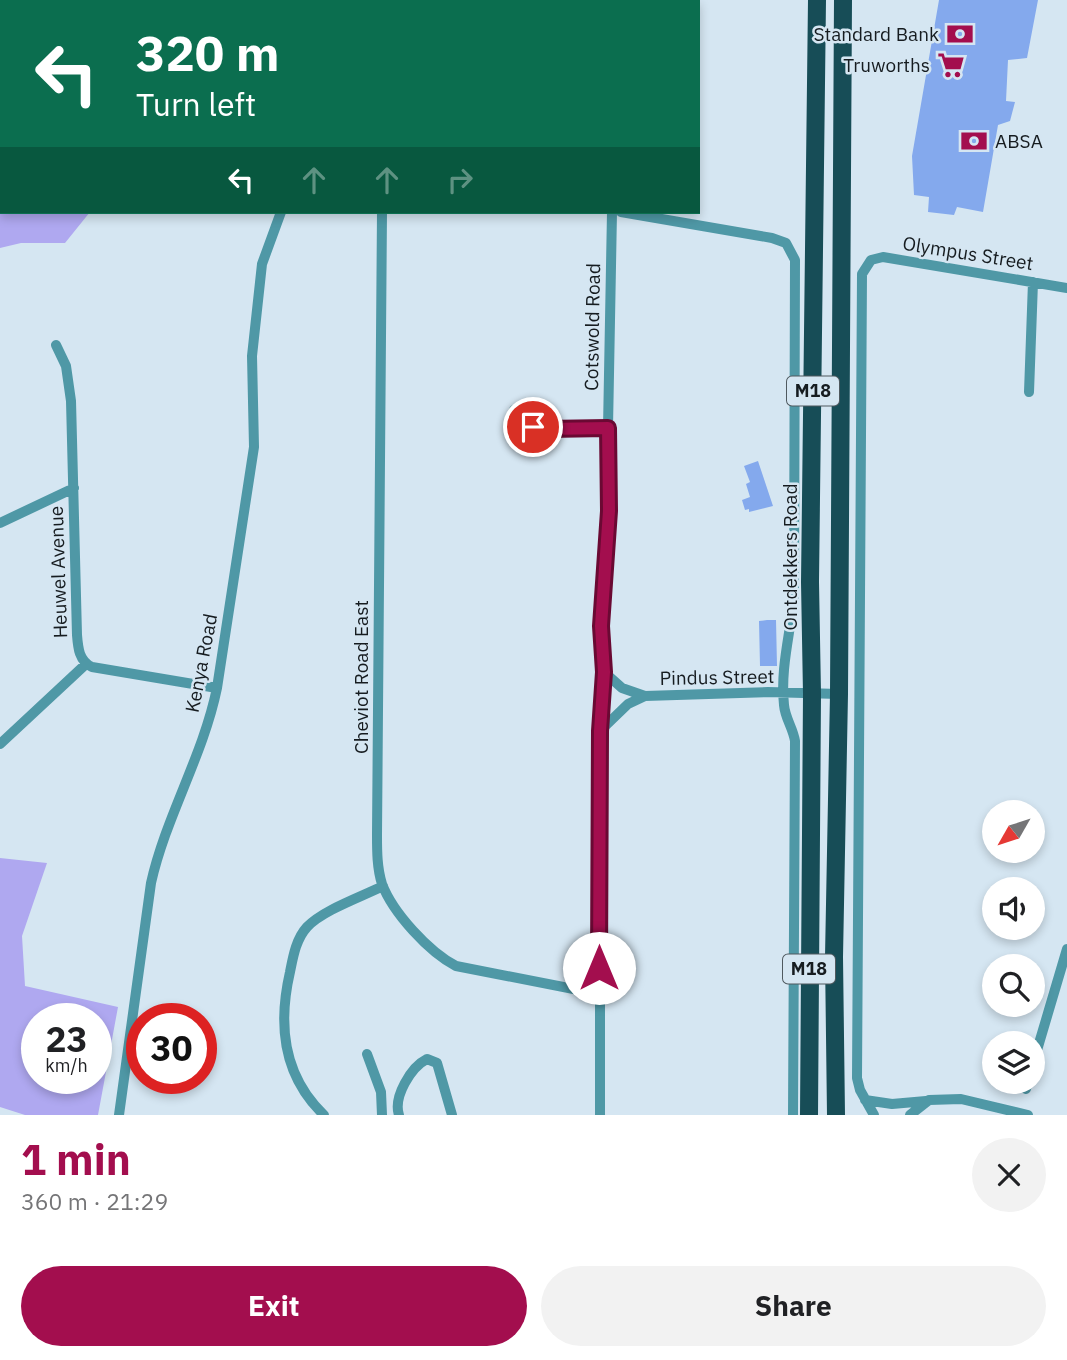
<!DOCTYPE html>
<meta charset="utf-8">
<style>
:root{--surface:#fff;--page:#f2f2f2;--text:#202124;--muted:#757577;--accent:#a30e4e}
body{margin:0;font-family:"IBM Plex Sans",sans-serif;background:var(--page);color:var(--text);height:100vh;display:flex;flex-direction:column;font-size:26px;white-space:nowrap}
*{box-sizing:border-box;margin:0}
p{font-size:23px;color:var(--muted)}
.icon{flex:none;width:38px;height:38px;fill:none;stroke:currentColor;stroke-width:2;stroke-linecap:round;stroke-linejoin:round}
.map{position:relative;height:1115px;overflow:hidden}
.drawer{display:flex;flex-direction:column;background:var(--surface);flex:1}
.drawer>*{flex:none}
.hud{position:absolute;left:0px;top:0px;width:700px;height:214px;box-shadow:0 4px 10px #0003;background:#0b6e4f;color:#fff;overflow:hidden}
.needle{width:46px;rotate:231deg}
.fabs{position:absolute;left:982px;top:800px;display:grid;gap:14px}
.fabs a{display:grid;place-items:center;width:63px;height:63px;border-radius:50%;background:var(--surface);box-shadow:0 4px 10px #0003;font-size:35px}
.speed{position:absolute;left:21px;top:1003px;display:flex;gap:14px;font-size:35px;font-weight:700;text-align:center}
.speed>*{display:grid;place-content:center;width:91px;height:91px;border-radius:50%;background:var(--surface);box-shadow:0 4px 10px #0003;line-height:1}
.speed small{font-size:18px;font-weight:400}
.speed .limit{border:10px solid #d22;background:#fff;color:#111}
.pin{position:absolute;display:grid;place-items:center;width:60px;height:60px;color:#fff;margin:-30px;border:4px solid #fff;border-radius:50%;box-shadow:0 2px 7px #0007}
.me{position:absolute;width:77px;margin:-38px;rotate:0deg;stroke-linejoin:round;filter:drop-shadow(0 0 5px #0008)}
.turn{display:flex;align-items:center;gap:24px;height:147px;padding:0 21px;font-size:32px}
.turn .icon{width:91px;height:91px;stroke-width:2.5}
.turn b{display:block;font-size:49px;line-height:60px}
.lanes{display:flex;align-items:center;height:66px;padding:0 21px;background:#0003;justify-content:center;gap:35px;direction:ltr}
.lanes .off{opacity:.35}
.round{display:grid;place-items:center;flex:none;width:74px;height:74px;border-radius:37px;background:var(--page)}
.headline{display:flex;align-items:center;justify-content:space-between;height:119px;padding:0 21px}
h1{font-size:42px;font-weight:800;line-height:52px;color:var(--accent)}
.cta{display:flex;gap:14px;margin-top:auto;padding:14px 21px}
.cta a{flex:1;height:80px;border-radius:42px;background:var(--accent);color:#fff;font-size:28px;font-weight:800;line-height:80px;text-align:center}
.cta a+a{background:var(--page);color:var(--text)}
.map>svg:first-child{display:block}
.green{fill:#afa8f0;fill-rule:evenodd}
.building{fill:#84a9ed}
.lines{fill:none;stroke-linecap:round;stroke-linejoin:round}
.minor{stroke:#4f98a6;stroke-width:10}
.primary{stroke:#174d57;stroke-width:18}
.route-casing{stroke:#6a0933;stroke-width:18}
.route{stroke:#a30e4e;stroke-width:12}
.labels{text-anchor:middle;stroke-width:5;stroke-linejoin:round;paint-order:stroke}
.shield{fill:#d5e6f2;stroke:#4f595f;stroke-width:2}
.shield-label{font-size:18px;font-weight:bold;fill:#161c20}
.poi-label{font-size:19px;fill:#161c20;stroke:#d5e6f2;text-anchor:end}
.street-label{font-size:19px;fill:#161c20;stroke:#d5e6f2}
</style>
<div class="map">
<svg width="1067" height="1115" viewBox="0 0 1067 1115">
<rect width="100%" height="100%" fill="#d5e6f2"/>
<!-- green -->
<path class="green" d="M 0,104 L 2,212 L 90,212 L 65,243 L 21,243 L 0,248 Z
M 0,858 L 47,863 L 22,936 L 25,986 L 118,1007 L 98,1115 L 25,1115 L 0,1107 ZM 37,1018 L 96,1018 L 96,1078 L 37,1078 Z"/>
<!-- building -->
<path class="building" d="M 939,0 L 1038,0 L 1027,58 L 1008,60 L 1006,101 L 1015,102 L 1010,121 L 998,125 L 983,212 L 957,207 L 954,215 L 928,212 L 929,197 L 914,195 L 912,156 Z
M 758,461 L 773,506 L 749,512 L 749,509 L 745,510 L 742,500 L 750,497 L 746,484 L 750,482 L 744,466 Z
M 767,620 L 776,620 L 777,666 L 760,666 L 759,621 Z"/>
<g class="lines">
<!-- minor -->
<path class="minor" d="M 23,2 L 24,0
M 255,2 L 256,0
M 382,212 L 377,835 C 377,851 377,868 382,884 C 393,913 429,952 456,966 L 599,994
M 621,212 L 772,238 L 786,243 L 795,260 L 794,595 C 791,632 780,667 784,705 C 785,718 793,728 795,741 L 793,1115
M 56,345 L 66,366 L 71,401 L 77,635 C 78,648 79,661 92,667 L 217,688
M 1029,392 L 1033,282
M 514,410 C 519,415 523,422 530,425 C 547,434 587,429 608,428
M 0,523 L 74,488
M 604,672 L 622,688 L 645,696 L 768,692 L 839,694
M 600,731 L 628,704 L 645,696
M 0,744 L 86,664
M 367,1054 L 381,1092 L 382,1115
M 1032,1067 L 1067,949
M 1026,1089 L 1028,1082
M 865,1100 L 892,1104 L 926,1101
M 119,1115 L 151,883 C 166,816 203,756 217,688 L 254,447 L 252,356 L 262,264 L 281,212
M 324,1115 C 283,1076 278,1024 290,972 C 293,957 296,939 307,927 C 323,910 361,897 383,886
M 399,1115 C 393,1097 411,1067 427,1059 L 437,1063 L 452,1115
M 600,1115 L 600,731 L 604,672 L 601,626 L 609,511 L 608,428 L 612,212
M 874,1115 L 860,1090 L 857,1078 L 862,274 L 871,260 L 883,257 L 1067,288
M 910,1115 L 929,1100 L 961,1099 L 1028,1115"/>
<!-- primary -->
<path class="primary" d="M 809,1115 L 812,694 L 810,582 L 817,0
M 836,1115 L 834,957 L 839,694 L 843,0"/>
</g>
<g class="lines">
<defs>
<path id="route" d="M 533,427 L 546,429 L 608,428 L 609,511 L 601,626 L 604,672 L 600,731 L 599,968"/>
</defs>
<!-- route casing -->
<use href="#route" class="route-casing"/>
<!-- route -->
<use href="#route" class="route"/>
</g>
<!-- icons -->
<defs>
<symbol id="bank-bare" viewBox="-9 -9 18 18"><path d="M-6-4H6V4H-6ZM0-2.3a2.3 2.3 0 1 0 0 4.6a2.3 2.3 0 1 0 0-4.6Z" fill="#a30e4e" stroke="#d5e6f2" stroke-width="2.5" paint-order="stroke"/></symbol>
<symbol id="supermarket-bare" viewBox="-9 -9 18 18"><path d="M-6-5.5h2.5l.6 2H6L4.5 2H-2.5L-4.4-4H-6ZM-1.5 3.2a1.3 1.3 0 1 0 .1 0ZM3 3.2a1.3 1.3 0 1 0 .1 0Z" fill="#a30e4e" stroke="#d5e6f2" stroke-width="2.5" paint-order="stroke"/></symbol>
</defs>
<g fill-rule="evenodd">
<use href="#bank-bare" x="941" y="15" width="38" height="38"/>
<use href="#supermarket-bare" x="932" y="46" width="38" height="38"/>
<use href="#bank-bare" x="955" y="122" width="38" height="38"/>
</g>
<g class="labels">
<!-- shield labels -->
<g class="shield">
<rect x="787" y="376.5" width="52" height="29" rx="5"/>
<rect x="783" y="954.5" width="52" height="29" rx="5"/>
</g>
<g class="shield-label">
<text x="813" y="397">M18</text>
<text x="809" y="975">M18</text>
</g>
<!-- poi labels -->
<g class="poi-label">
<text x="939" y="41">Standard Bank</text>
<text x="930" y="72">Truworths</text>
<text x="995" y="148" text-anchor="start">ABSA</text>
</g>
<!-- street labels -->
<g class="street-label">
<text transform="translate(968 253) rotate(9)" y="7">Olympus Street</text>
<text transform="translate(592 327) rotate(-89)" y="7">Cotswold Road</text>
<text transform="translate(790 557) rotate(-90)" y="7">Ontdekkers Road</text>
<text transform="translate(58 572) rotate(-92)" y="7">Heuwel Avenue</text>
<text transform="translate(201 663) rotate(-79)" y="7">Kenya Road</text>
<text transform="translate(361 677) rotate(-90)" y="7">Cheviot Road East</text>
<text transform="translate(717 677) rotate(-1)" y="7">Pindus Street</text>
</g>
</g>
</svg>
<div class="fabs">
<a><svg class="needle" viewBox="-14 -14 28 28"><path d="M0-13l5 13h-10z" fill="#e53935"/><path d="M0 13l5-13h-10z" fill="#757577"/></svg></a>
<a><svg class="icon" aria-label="sound" viewBox="0 0 24 24"><path d="M4 9h4l5-4v14l-5-4H4zM17 9q2 3 0 6"/></svg></a>
<a><svg class="icon" aria-label="search" viewBox="0 0 24 24"><circle cx="10" cy="10" r="6"/><path d="M15 15l6 6"/></svg></a>
<a><svg class="icon" aria-label="layers" viewBox="0 0 24 24"><path d="M12 4l9 5-9 5-9-5zM3 14l9 5 9-5"/></svg></a>
</div>
<div class="speed"><div>23<small>km/h</small></div><div class="limit">30</div></div>
<div class="pin" style="left:533px;top:427px;background:#d93025"><svg class="icon" aria-label="arrive" viewBox="0 0 24 24"><path d="M6 21V4h12l-3 4 3 4H6"/></svg></div>
<svg class="me" style="left:599px;top:968px" viewBox="-20 -20 40 40"><circle r="19" fill="#fff"/><path d="M0-13L10 11 0 6-10 11z" fill="#a30e4e"/></svg>
<div class="hud">
<div class="turn"><svg class="icon" aria-label="left" viewBox="0 0 24 24"><path d="M17 20v-9H6M10 6l-5 5 5 5"/></svg><div><b>320 m</b>Turn left</div></div>
<div class="lanes"><svg class="icon" aria-label="left" viewBox="0 0 24 24"><path d="M17 20v-9H6M10 6l-5 5 5 5"/></svg><svg class="icon off" aria-label="ahead" viewBox="0 0 24 24"><path d="M12 20V5M6 11l6-6 6 6"/></svg><svg class="icon off" aria-label="ahead" viewBox="0 0 24 24"><path d="M12 20V5M6 11l6-6 6 6"/></svg><svg class="icon off" aria-label="right" viewBox="0 0 24 24"><path d="M7 20v-9h11M14 6l5 5-5 5"/></svg></div>
</div>
</div>
<section class="drawer">
<div class="headline"><div><h1>1 min</h1><p>360 m · 21:29</p></div><a class="round"><svg class="icon" aria-label="close" viewBox="0 0 24 24"><path d="M6 6l12 12M18 6L6 18"/></svg></a></div>
<div class="cta"><a>Exit</a><a>Share</a></div>
</section>
